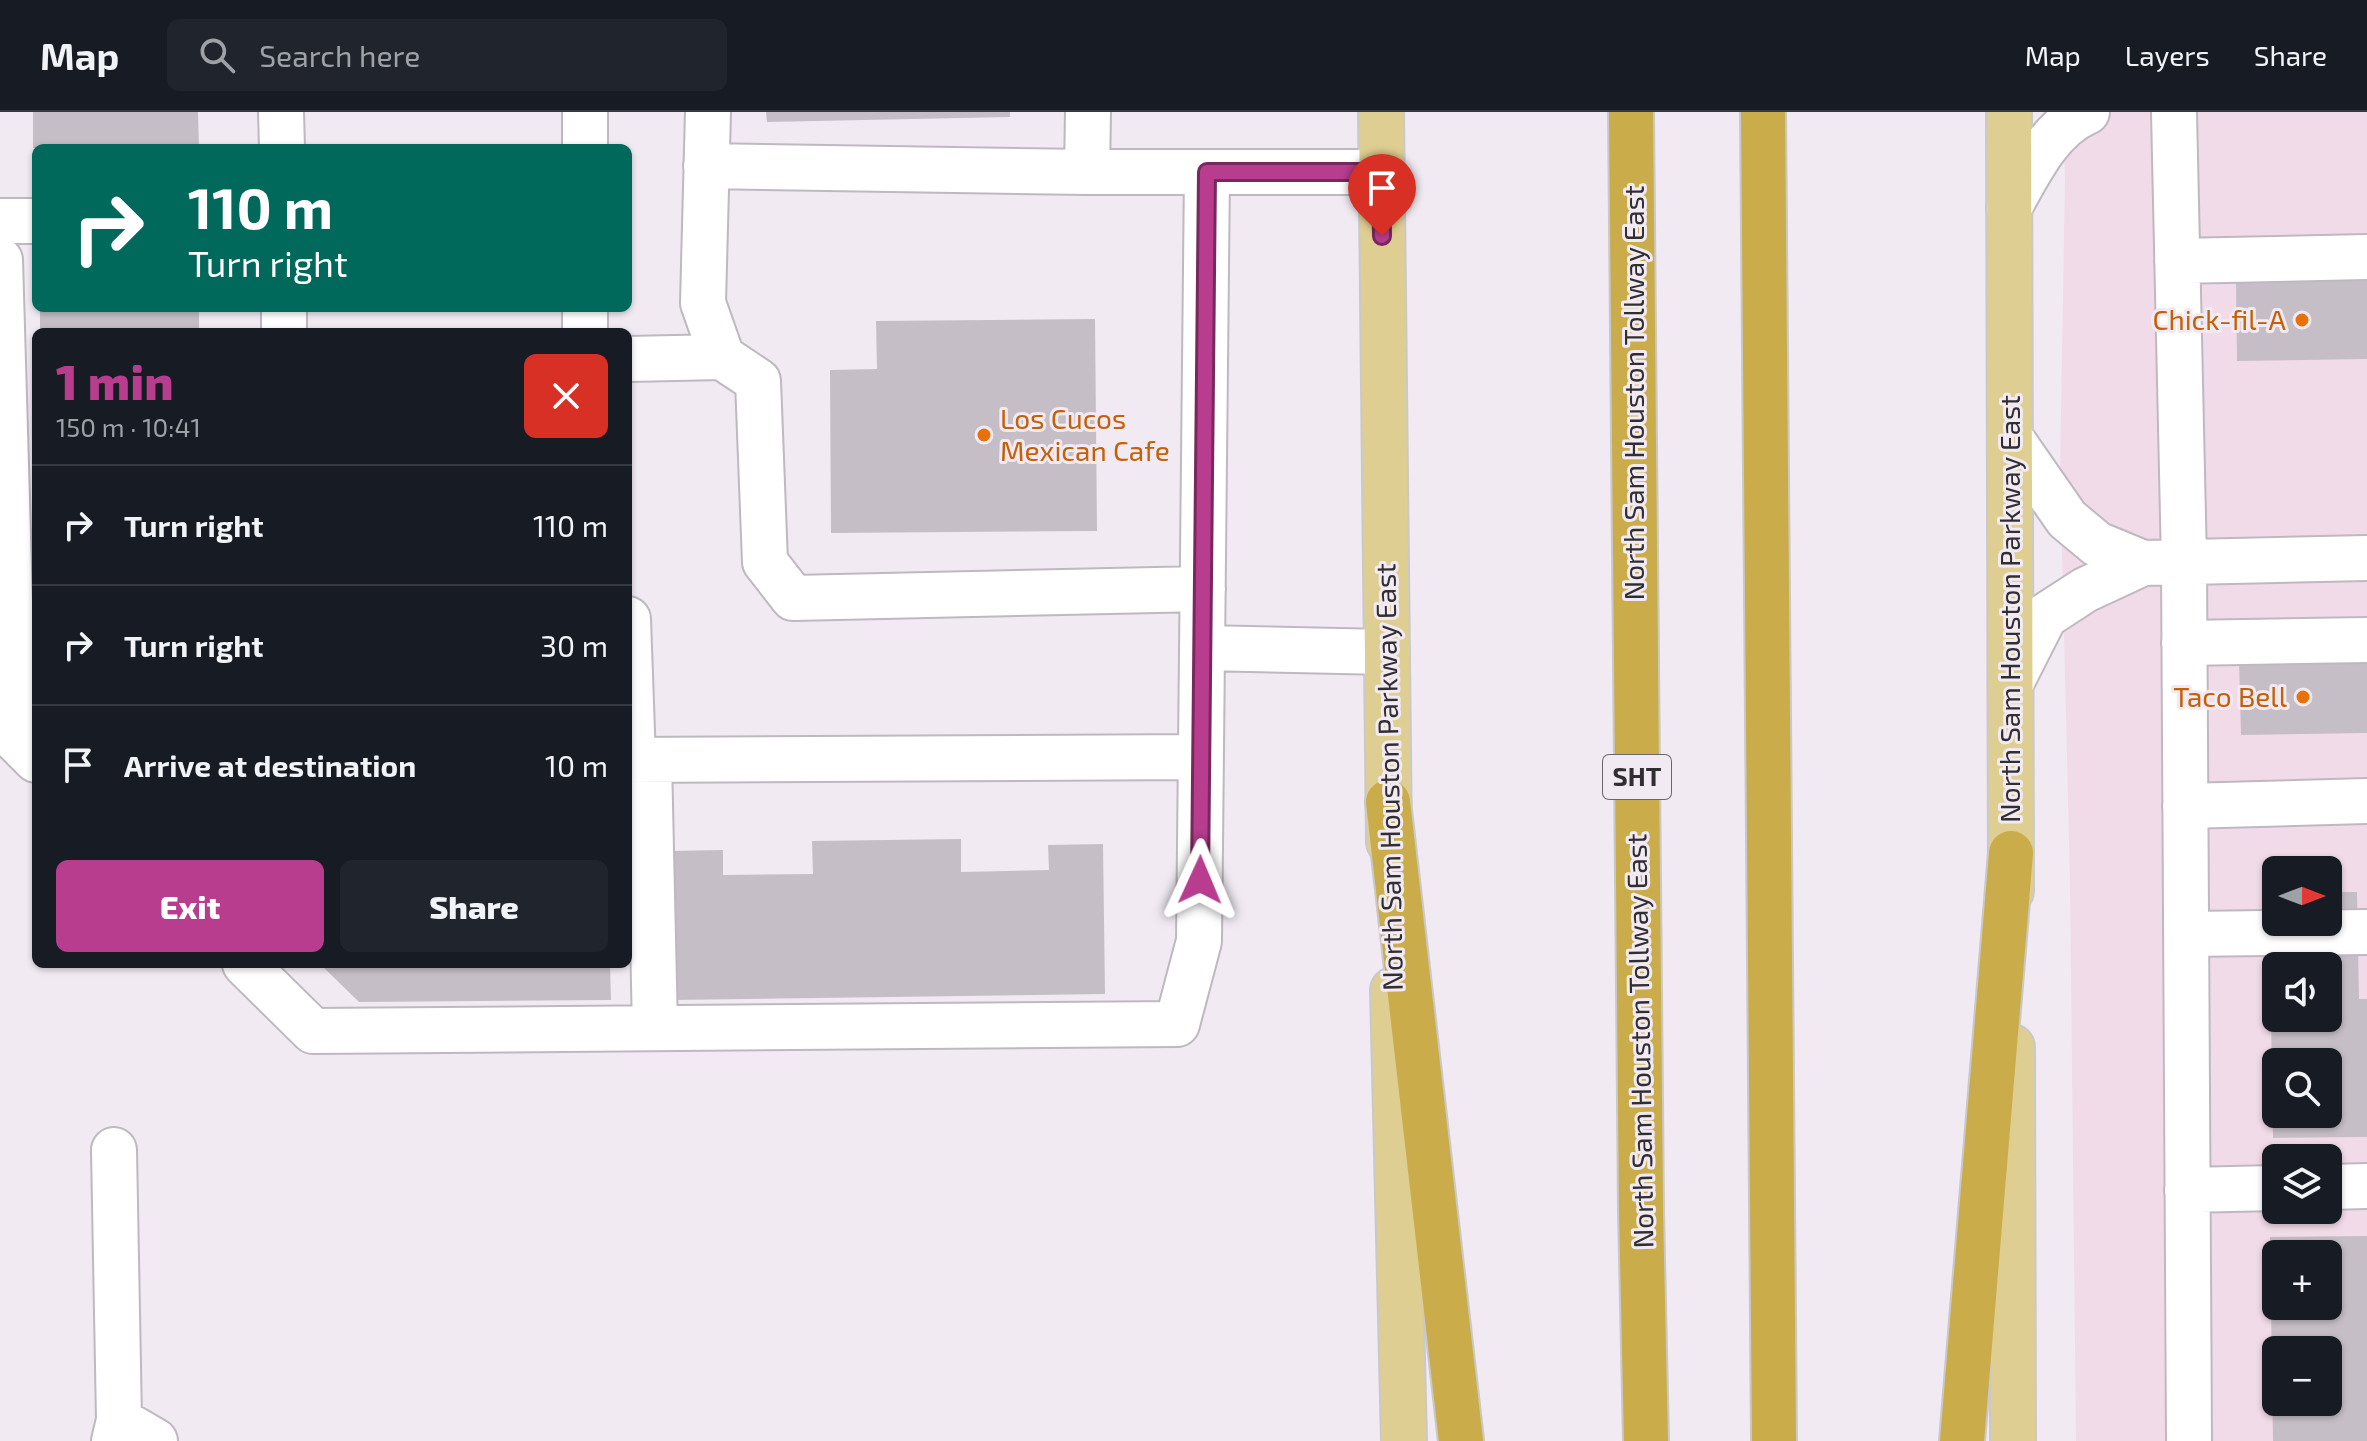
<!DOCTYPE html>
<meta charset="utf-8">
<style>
:root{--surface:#171b24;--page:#20242c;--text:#f1f3f6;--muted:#9ea1a6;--line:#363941;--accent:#b83d8f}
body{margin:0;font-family:"Exo 2",sans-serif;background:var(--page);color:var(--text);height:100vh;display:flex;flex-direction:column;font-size:30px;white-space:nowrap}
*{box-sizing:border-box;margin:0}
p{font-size:26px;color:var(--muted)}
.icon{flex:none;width:44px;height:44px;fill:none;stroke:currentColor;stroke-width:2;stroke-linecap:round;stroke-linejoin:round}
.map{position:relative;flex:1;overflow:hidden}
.drawer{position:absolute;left:32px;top:216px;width:600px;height:640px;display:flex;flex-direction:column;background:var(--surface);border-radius:12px;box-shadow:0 2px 6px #0004}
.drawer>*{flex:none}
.hud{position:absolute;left:32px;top:32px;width:600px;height:168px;border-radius:12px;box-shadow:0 2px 6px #0004;background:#00695c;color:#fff;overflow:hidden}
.needle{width:52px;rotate:90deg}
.controls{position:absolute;left:2262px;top:744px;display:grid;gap:16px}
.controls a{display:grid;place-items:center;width:80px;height:80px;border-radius:12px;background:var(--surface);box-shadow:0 2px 6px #0004;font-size:40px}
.pin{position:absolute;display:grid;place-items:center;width:68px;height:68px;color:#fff;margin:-82px -34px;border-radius:50% 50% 50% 0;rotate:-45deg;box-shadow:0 0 8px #0007}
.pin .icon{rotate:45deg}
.me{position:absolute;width:88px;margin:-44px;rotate:1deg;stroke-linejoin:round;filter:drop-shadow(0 0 6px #0008)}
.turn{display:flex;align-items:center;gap:28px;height:168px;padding:0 24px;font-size:36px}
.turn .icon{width:104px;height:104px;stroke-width:2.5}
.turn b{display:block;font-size:56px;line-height:68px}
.round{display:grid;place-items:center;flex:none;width:84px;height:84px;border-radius:12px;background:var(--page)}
.overview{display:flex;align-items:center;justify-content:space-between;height:136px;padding:0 24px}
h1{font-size:48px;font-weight:800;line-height:60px;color:var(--accent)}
.cta{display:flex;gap:16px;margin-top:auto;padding:16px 24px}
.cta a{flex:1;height:92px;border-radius:12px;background:var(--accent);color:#fff;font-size:32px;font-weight:800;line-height:92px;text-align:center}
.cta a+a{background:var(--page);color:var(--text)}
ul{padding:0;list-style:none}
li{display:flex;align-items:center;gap:24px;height:120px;padding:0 24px;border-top:2px solid var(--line)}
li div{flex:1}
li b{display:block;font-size:30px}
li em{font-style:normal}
header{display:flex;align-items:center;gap:48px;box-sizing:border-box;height:112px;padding:0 40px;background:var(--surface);border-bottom:2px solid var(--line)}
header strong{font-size:38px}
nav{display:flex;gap:44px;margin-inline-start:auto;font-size:28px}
.search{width:560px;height:72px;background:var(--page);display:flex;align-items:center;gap:20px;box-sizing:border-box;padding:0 28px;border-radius:12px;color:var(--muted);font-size:30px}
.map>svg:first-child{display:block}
.commercial{fill:#f2dbe8;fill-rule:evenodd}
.building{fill:#c5bec7;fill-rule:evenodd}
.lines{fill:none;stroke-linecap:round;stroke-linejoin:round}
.minor-casing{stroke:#bfb8c0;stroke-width:48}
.major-casing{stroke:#c9c9ca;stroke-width:48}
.highway-casing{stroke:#c9c9ca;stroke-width:48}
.minor{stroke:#fff;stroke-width:44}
.major{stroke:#dfce92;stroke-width:44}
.highway{stroke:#caad4a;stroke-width:44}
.route-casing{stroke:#78285d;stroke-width:20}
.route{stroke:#b83d8f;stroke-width:14}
.food-dot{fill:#e8710a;stroke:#f1eaf3;stroke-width:3}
.labels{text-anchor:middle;stroke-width:6;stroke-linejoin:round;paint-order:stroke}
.shield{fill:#f1eaf3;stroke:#6b666c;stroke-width:2}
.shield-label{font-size:26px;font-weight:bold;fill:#312e32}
.food-label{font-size:28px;fill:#c56008;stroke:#f1eaf3;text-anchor:end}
.street-label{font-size:28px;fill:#312e32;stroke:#f1eaf3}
</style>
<header>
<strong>Map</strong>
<div class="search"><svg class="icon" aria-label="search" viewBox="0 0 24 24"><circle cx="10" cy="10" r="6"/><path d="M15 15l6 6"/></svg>Search here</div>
<nav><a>Map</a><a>Layers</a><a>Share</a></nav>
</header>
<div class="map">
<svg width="2367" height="1329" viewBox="0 0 2367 1329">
<rect width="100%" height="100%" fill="#f1eaf3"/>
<!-- commercial -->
<path class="commercial" d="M 2063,0 L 2367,0 L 2367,1329 L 2076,1329 L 2070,770 L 2060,357 L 2065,68 ZM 2276,758 L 2328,758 L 2328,810 L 2276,810 ZM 2276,854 L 2328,854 L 2328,906 L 2276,906 ZM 2276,950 L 2328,950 L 2328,1002 L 2276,1002 ZM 2276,1046 L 2328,1046 L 2328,1098 L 2276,1098 ZM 2276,1142 L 2328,1142 L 2328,1194 L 2276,1194 ZM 2276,1238 L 2328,1238 L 2328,1290 L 2276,1290 Z"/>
<!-- building -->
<path class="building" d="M 33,0 L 198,0 L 199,36 L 33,36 Z
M 766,0 L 1010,0 L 1010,5 L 767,10 Z
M 2367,167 L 2367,247 L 2237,249 L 2236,169 Z
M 40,196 L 199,196 L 199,220 L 40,220 Z
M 1095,207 L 1097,419 L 831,421 L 830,258 L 877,257 L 876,209 Z
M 2367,547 L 2367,621 L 2241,623 L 2239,548 Z
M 961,727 L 961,760 L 1049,758 L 1048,733 L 1103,732 L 1105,882 L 671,888 L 669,739 L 723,738 L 723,763 L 813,762 L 812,729 Z
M 2328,780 L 2357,780 L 2359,887 L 2367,887 L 2367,1025 L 2273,1026 L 2269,781 L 2276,781 L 2276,810 L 2328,810 ZM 2276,854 L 2328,854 L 2328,906 L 2276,906 ZM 2276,950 L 2328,950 L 2328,1002 L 2276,1002 Z
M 320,852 L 610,852 L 611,888 L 359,890 Z
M 2367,1124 L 2367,1329 L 2273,1329 L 2270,1125 ZM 2276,1142 L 2328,1142 L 2328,1194 L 2276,1194 ZM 2276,1238 L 2328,1238 L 2328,1290 L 2276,1290 Z"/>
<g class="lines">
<defs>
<path id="minor" d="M 281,0 L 282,36
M 585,0 L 585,36
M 708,0 L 703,191 L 722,245
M 2174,0 L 2184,450 L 2189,1329
M 706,54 L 1087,60 L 1381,60
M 1087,60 L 1088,0
M 2009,96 C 2028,62 2049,16 2087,0
M 0,109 L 36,109
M 0,148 L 14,626 L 36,648
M 2177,149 L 2367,145
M 284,196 L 284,220
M 585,196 L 585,220
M 628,247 L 722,245 L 758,269 L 765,450 L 793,486 L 1203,477
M 2010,325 L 2067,407 L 2097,432 L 2143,451
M 628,507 L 633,648
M 2184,531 L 2367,528
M 1203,536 L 1387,540
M 2011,571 L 2045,504 L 2085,478 L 2143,451 L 2367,446
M 628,648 L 1201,645
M 649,648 L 655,916
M 2185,694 L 2367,689
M 2186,822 L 2367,820
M 245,852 L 313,919 L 1177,912 L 1199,829 L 1207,60
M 2328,1075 L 2367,1074
M 2187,1078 L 2276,1076
M 119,1308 L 155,1329
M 114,1329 L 119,1308 L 114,1038"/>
<path id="major" d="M 1381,0 L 1389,730
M 2009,0 L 2011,779
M 1393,878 L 1404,1329
M 2012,935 L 2013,1329"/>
<path id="highway" d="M 1631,0 L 1641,1099 L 1646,1329
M 1763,0 L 1774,1329
M 1388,690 L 1461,1329
M 1962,1329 L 2011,741"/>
</defs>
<!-- minor casing -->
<use href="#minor" class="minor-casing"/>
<!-- major casing -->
<use href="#major" class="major-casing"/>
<!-- highway casing -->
<use href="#highway" class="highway-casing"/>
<!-- minor -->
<use href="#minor" class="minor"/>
<!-- major -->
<use href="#major" class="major"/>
<!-- highway -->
<use href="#highway" class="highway"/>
</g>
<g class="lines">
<defs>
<path id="route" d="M 1200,768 L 1207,60 L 1381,60 L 1382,124"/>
</defs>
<!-- route casing -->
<use href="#route" class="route-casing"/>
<!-- route -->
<use href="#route" class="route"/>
</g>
<!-- markers -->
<g class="food-dot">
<circle cx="2302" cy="208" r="8"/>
<circle cx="984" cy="323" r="8"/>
<circle cx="2303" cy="585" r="8"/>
</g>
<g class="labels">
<!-- shield labels -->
<rect class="shield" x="1603" y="643" width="68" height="44" rx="6"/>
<g class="shield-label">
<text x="1637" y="674">SHT</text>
</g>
<!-- food labels -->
<g class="food-label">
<text x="2286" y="218">Chick-fil-A</text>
<text x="1000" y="317" text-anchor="start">Los Cucos<tspan x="1000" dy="32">Mexican Cafe</tspan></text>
<text x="2287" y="595">Taco Bell</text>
</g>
<!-- street labels -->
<g class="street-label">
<text transform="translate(1634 281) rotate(-90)" y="10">North Sam Houston Tollway East</text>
<text transform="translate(2010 497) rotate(-90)" y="10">North Sam Houston Parkway East</text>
<text transform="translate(1389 665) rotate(-91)" y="10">North Sam Houston Parkway East</text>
<text transform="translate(1640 929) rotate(-91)" y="10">North Sam Houston Tollway East</text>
</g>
</g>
</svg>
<div class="controls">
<a><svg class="needle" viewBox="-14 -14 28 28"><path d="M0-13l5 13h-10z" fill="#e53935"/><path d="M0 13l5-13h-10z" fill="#9ea1a6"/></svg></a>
<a><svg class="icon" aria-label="sound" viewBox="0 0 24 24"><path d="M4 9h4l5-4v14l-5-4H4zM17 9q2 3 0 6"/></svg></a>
<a><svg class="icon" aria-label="search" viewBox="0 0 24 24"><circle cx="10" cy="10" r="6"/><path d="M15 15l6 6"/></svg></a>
<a><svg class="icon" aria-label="layers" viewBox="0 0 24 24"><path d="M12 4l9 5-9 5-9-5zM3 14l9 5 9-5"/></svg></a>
<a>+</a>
<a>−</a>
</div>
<div class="pin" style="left:1382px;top:124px;background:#d93025"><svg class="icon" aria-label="arrive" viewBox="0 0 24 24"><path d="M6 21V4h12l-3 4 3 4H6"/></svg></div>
<svg class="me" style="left:1200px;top:768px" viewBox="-20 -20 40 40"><path d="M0-17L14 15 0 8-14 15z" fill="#b83d8f" stroke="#fff" stroke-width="4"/></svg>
<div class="hud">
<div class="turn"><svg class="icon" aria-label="right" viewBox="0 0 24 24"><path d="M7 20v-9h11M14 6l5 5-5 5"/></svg><div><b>110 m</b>Turn right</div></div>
</div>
<section class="drawer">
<div class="overview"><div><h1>1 min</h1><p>150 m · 10:41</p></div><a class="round" style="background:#d93025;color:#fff"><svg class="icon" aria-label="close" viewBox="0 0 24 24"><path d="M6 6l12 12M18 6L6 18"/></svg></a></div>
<ul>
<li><svg class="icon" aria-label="right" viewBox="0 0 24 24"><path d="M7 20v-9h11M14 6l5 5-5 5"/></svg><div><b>Turn right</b></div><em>110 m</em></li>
<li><svg class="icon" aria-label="right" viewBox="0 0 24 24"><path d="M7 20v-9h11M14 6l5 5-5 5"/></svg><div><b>Turn right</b></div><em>30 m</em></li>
<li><svg class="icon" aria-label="arrive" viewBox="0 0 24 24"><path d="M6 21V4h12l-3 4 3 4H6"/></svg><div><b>Arrive at destination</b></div><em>10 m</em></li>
</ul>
<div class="cta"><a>Exit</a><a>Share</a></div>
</section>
</div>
